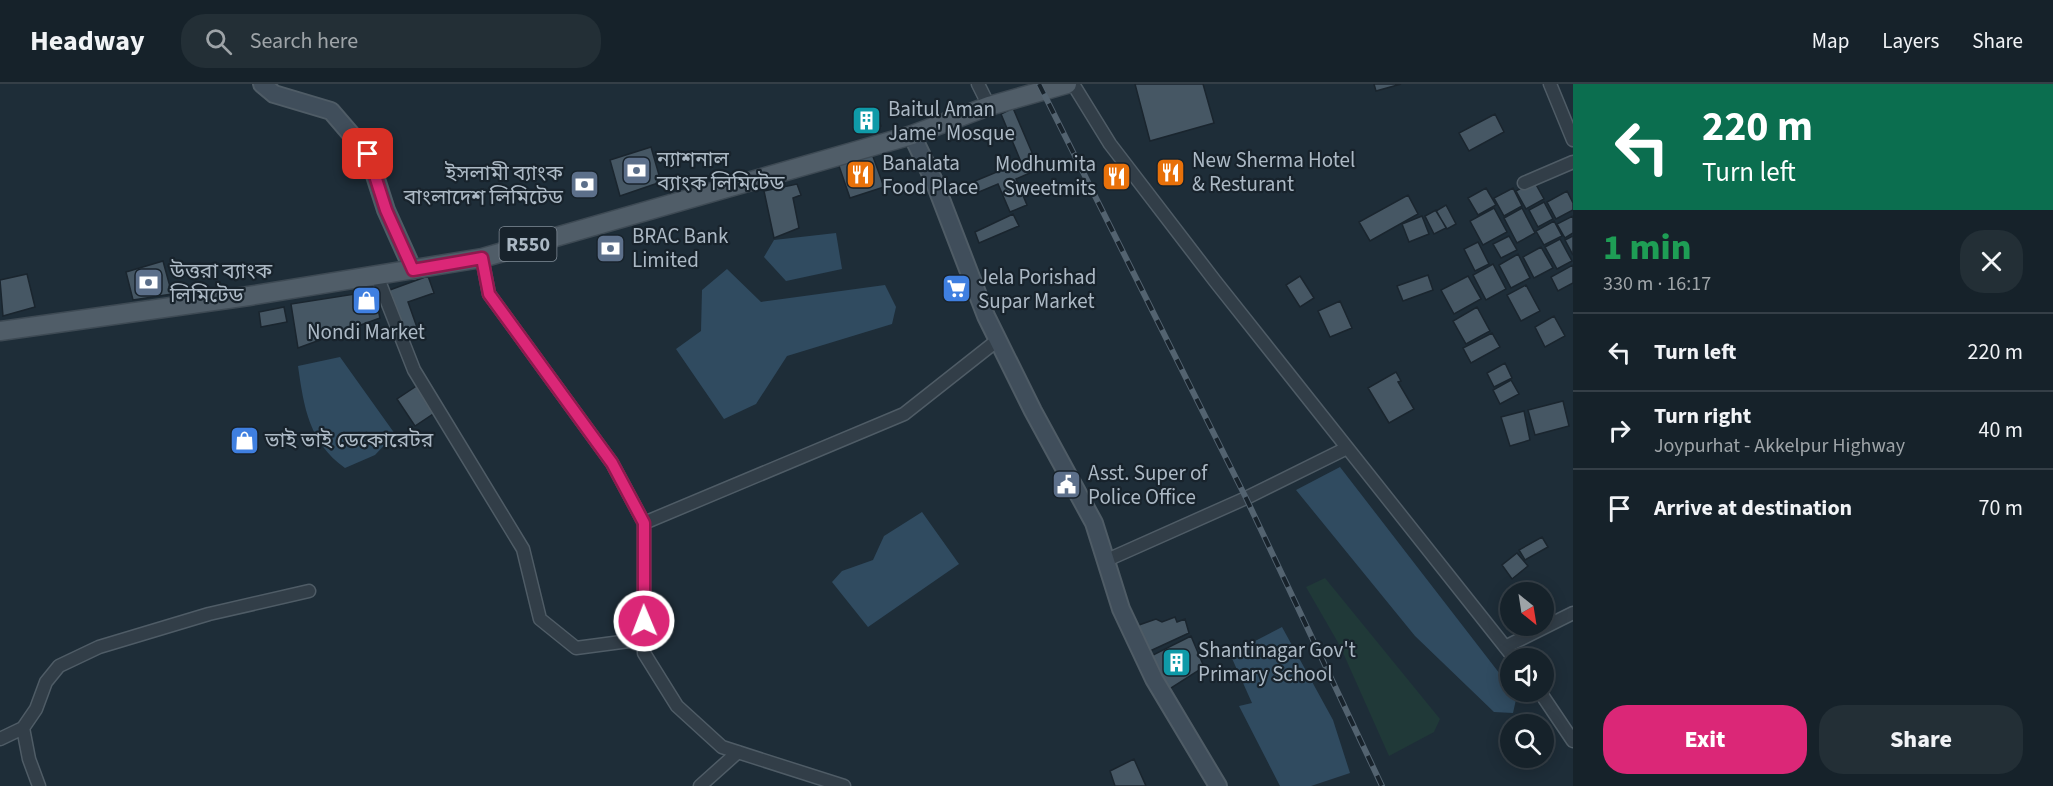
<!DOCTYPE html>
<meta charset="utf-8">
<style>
:root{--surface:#16222a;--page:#232f36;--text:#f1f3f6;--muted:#9ea4a8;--line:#353f47;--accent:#db2777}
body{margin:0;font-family:"Source Sans 3","Noto Sans Bengali",sans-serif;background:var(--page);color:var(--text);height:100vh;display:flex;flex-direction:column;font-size:22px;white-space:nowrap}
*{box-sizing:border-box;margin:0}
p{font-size:20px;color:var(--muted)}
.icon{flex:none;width:33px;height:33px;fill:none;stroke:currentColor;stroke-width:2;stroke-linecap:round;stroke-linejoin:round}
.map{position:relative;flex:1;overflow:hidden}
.sheet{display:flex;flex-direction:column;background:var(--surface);width:480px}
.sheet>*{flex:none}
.banner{background:#0b6e4f;color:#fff;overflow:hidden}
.needle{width:39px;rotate:150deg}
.tools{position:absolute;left:1500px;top:498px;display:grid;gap:12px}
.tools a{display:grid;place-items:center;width:54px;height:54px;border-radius:50%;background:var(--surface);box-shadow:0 3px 15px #0003,0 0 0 2px var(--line);font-size:30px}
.pin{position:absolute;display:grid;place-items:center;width:51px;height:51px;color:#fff;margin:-26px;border-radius:12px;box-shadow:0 3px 9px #0006}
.me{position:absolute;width:66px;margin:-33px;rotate:359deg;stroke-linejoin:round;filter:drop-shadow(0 0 4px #0008)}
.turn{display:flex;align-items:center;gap:21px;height:126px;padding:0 30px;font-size:27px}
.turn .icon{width:78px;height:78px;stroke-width:2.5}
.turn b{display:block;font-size:42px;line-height:51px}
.round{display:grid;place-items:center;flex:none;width:63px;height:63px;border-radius:24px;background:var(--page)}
.overview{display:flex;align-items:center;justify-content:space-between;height:102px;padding:0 30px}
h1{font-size:36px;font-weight:800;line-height:45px;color:#1e9e55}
.primary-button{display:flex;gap:12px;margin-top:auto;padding:12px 30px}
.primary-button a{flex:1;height:69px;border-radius:24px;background:var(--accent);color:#fff;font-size:24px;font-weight:800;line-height:69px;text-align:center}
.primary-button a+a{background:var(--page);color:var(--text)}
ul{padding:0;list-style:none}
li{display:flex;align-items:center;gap:18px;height:78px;padding:0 30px;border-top:2px solid var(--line)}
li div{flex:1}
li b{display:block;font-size:22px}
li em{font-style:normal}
header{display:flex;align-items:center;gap:36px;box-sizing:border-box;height:84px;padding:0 30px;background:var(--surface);border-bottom:2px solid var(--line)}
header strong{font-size:28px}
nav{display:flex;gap:33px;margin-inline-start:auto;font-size:21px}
.search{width:420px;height:54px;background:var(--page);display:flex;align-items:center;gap:15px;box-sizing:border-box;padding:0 21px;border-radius:24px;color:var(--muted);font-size:22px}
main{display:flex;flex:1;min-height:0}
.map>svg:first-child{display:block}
.green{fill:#203938}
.water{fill:#304b60}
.building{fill:#465764;stroke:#1a252e;stroke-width:1.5}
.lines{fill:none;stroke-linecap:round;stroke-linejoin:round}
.minor-casing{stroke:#4f5c66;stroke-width:15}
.secondary-casing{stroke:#4f5c66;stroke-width:20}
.primary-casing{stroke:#3e4a54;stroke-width:21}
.minor{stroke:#323e48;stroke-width:12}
.secondary{stroke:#404e5b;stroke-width:16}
.primary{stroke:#505d68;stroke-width:18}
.rail-casing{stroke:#536370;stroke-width:6}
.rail{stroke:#18232c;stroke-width:4;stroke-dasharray:11;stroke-linecap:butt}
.route-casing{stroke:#8e194d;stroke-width:15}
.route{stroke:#db2777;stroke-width:10}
.labels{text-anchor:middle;stroke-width:4.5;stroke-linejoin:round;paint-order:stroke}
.shield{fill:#18232c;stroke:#808c97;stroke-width:1.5}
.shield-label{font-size:20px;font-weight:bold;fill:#acb9c5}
.poi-label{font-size:21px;fill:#acb9c5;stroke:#18232c;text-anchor:start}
</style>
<header>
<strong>Headway</strong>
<div class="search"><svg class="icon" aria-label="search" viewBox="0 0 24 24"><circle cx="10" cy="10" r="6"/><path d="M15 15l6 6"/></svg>Search here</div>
<nav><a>Map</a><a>Layers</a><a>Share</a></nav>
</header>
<main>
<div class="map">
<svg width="1573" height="702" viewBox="0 0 1573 702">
<rect width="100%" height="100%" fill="#1e2d38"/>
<!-- green -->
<path class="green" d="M 1325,494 L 1440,635 L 1434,648 L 1389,672 L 1340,562 L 1306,503 Z"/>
<!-- water -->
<path class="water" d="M 836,149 L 842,185 L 786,197 L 764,173 L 774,156 Z
M 727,185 L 761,218 L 885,201 L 896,223 L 892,240 L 787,272 L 756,320 L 724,335 L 676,265 L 701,247 L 702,206 Z
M 340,273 L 395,350 L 375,371 L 345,384 C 309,358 304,324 298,282 Z
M 1340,383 L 1510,603 L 1510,608 L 1517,611 L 1513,629 L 1494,628 L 1415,552 L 1296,406 Z
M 922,428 L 959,480 L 868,543 L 832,498 L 842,487 L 873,476 L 884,452 Z
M 1282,543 L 1333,636 L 1350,689 L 1311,702 L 1280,702 L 1239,622 L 1252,619 L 1230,570 Z"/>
<!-- building -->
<path class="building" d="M 1135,0 L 1203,0 L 1214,39 L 1150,57 Z
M 1374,0 L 1401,0 L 1376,7 Z
M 874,23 L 881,42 L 862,50 L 853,31 Z
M 1013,24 L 1039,85 L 1016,95 L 1027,121 L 1010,128 L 998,100 L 979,108 L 975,97 L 1021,78 L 1001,30 Z
M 1495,30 L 1504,48 L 1469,67 L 1459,49 Z
M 651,63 L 661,98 L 620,112 L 610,76 Z
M 871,67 L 884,103 L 850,114 L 838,79 Z
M 1534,97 L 1544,115 L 1526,125 L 1516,107 Z
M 797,100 L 801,111 L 793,114 L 799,144 L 774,154 L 764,107 Z
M 1486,104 L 1496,121 L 1478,131 L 1468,114 Z
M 1513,104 L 1522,122 L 1504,132 L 1494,114 Z
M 1567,107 L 1573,119 L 1573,126 L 1556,135 L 1547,118 Z
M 1408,111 L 1418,130 L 1370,157 L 1359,138 Z
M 1544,118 L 1553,135 L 1538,143 L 1529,126 Z
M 1446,121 L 1456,140 L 1447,145 L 1436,127 Z
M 1494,124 L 1507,148 L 1483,161 L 1470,137 Z
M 1522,124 L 1535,149 L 1517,159 L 1504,134 Z
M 1436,126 L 1446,144 L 1434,150 L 1425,132 Z
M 1013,130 L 1019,142 L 979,159 L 975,148 Z
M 1422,132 L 1429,150 L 1409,158 L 1402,140 Z
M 1573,132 L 1573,149 L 1565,154 L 1557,140 Z
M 1554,137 L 1562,152 L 1544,161 L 1536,147 Z
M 1509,152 L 1517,166 L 1501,174 L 1493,160 Z
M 1573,152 L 1573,171 L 1565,156 Z
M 1560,155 L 1572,177 L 1557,185 L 1545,163 Z
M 1478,158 L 1489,180 L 1475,187 L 1464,165 Z
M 1541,163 L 1553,184 L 1534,194 L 1523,173 Z
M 1518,170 L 1530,194 L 1511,204 L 1499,181 Z
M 163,177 L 172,210 L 133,216 L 126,188 Z
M 1493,180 L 1506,205 L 1486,216 L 1473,191 Z
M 1573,181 L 1573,199 L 1558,207 L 1551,193 Z
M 27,190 L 35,223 L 3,232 L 0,196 Z
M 1428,191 L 1433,206 L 1403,217 L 1397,202 Z
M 428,192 L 434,209 L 408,218 L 419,249 L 404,254 L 387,207 Z
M 1300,192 L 1314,214 L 1300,223 L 1286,201 Z
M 1468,192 L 1481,215 L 1454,230 L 1441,206 Z
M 1526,201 L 1540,227 L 1521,237 L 1507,211 Z
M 374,207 L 380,234 L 298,264 L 291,220 Z
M 1340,217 L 1352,244 L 1330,253 L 1318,227 Z
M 284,223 L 287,238 L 261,243 L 259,228 Z
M 1477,223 L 1490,247 L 1466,260 L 1453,237 Z
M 1554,232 L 1565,252 L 1545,263 L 1535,243 Z
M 1492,249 L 1500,263 L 1471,279 L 1463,264 Z
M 1505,279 L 1512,294 L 1494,303 L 1487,289 Z
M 1396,288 L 1401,297 L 1398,298 L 1414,325 L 1389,339 L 1368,304 Z
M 1511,296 L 1519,310 L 1500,320 L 1493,306 Z
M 418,301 L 436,328 L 415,342 L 397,315 Z
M 1563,317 L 1569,342 L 1535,351 L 1528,326 Z
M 1524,327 L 1530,356 L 1510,362 L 1501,333 Z
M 1542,453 L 1548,463 L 1525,476 L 1519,466 Z
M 1517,469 L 1528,482 L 1512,495 L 1502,481 Z
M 1175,533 L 1177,538 L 1185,535 L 1189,549 L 1150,567 L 1136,542 L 1156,535 L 1162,538 Z
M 1191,552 L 1204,583 L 1168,606 L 1151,572 Z
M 1134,675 L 1146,702 L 1115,702 L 1110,687 Z"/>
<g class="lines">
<defs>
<path id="minor" d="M 978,0 L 989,22
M 1073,0 L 1110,60 L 1215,197 L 1514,574
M 1550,0 L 1573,56
M 1524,99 L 1573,78
M 482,174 L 489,210 L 612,379 L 644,439 L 644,569 L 677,622 L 722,663 L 844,702
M 377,192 L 414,286 L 523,465 L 540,535 L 576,564 L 644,555
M 644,439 L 904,330 L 999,255
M 1107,476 L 1246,414 L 1347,364
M 1505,563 L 1573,529
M 1540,608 L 1573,657
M 23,644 L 29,675 L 39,702
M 0,655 L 23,644 L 36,625 L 46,598 L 59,582 L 99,563 L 209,530 L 309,507
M 700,702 L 738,668"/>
<path id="secondary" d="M 262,0 L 274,10 L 331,27 L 368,70 L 386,126 L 413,186
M 912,51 L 934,97 L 986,232 L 1033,327 L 1094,439 L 1121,525 L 1154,595 L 1218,702"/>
<path id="primary" d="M 0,247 L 249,212 L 482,174 L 912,51 L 989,22 L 1067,0"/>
</defs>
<!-- minor casing -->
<use href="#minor" class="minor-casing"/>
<!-- secondary casing -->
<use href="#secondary" class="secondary-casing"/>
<!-- primary casing -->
<use href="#primary" class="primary-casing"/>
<!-- minor -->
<use href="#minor" class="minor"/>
<!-- secondary -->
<use href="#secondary" class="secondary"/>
<!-- primary -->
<use href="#primary" class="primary"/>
<defs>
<path id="rail" d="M 1039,0 L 1246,414 L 1382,702"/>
</defs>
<!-- rail casing -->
<use href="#rail" class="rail-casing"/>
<!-- rail -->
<use href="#rail" class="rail"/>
</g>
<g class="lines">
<defs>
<path id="route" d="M 368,70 L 386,126 L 413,186 L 482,174 L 489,210 L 612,379 L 644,439 L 644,537"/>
</defs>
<!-- route casing -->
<use href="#route" class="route-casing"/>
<!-- route -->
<use href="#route" class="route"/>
</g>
<!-- icons -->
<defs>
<symbol id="building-square" viewBox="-11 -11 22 22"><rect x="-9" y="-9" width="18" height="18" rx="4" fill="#0f9aa8" stroke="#18232c"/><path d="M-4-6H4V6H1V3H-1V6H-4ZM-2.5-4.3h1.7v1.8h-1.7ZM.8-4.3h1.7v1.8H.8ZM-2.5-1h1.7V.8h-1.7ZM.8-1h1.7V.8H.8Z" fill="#fff"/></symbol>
<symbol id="bank-square" viewBox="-11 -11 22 22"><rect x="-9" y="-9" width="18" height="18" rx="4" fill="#5c6f8a" stroke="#18232c"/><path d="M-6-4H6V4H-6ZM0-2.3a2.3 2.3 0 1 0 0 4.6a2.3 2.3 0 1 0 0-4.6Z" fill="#fff"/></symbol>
<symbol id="restaurant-square" viewBox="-11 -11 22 22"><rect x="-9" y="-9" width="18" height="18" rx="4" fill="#e8710a" stroke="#18232c"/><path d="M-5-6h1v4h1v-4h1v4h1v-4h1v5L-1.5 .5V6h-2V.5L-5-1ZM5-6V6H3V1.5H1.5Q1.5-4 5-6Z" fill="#fff"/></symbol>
<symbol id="supermarket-square" viewBox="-11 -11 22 22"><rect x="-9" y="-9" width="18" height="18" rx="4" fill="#3f7fe0" stroke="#18232c"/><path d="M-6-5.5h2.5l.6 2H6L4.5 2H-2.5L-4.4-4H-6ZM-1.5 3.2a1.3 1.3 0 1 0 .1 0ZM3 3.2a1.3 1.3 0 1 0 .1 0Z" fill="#fff"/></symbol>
<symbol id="shop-square" viewBox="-11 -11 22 22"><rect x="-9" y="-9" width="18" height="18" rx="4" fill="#3f7fe0" stroke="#18232c"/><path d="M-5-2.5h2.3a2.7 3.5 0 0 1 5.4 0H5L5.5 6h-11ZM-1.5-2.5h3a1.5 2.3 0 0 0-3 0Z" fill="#fff"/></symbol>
<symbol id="civic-square" viewBox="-11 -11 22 22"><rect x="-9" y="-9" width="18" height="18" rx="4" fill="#5c6f8a" stroke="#18232c"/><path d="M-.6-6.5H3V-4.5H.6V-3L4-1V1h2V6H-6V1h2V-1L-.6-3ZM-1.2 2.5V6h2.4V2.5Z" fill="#fff"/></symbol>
</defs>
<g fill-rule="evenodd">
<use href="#building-square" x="850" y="20" width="33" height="33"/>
<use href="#bank-square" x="620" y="70" width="33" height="33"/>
<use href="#restaurant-square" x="1154" y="72" width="33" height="33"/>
<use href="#restaurant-square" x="844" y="74" width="33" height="33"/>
<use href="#restaurant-square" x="1100" y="76" width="33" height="33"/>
<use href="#bank-square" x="568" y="84" width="33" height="33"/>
<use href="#bank-square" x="594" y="148" width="33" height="33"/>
<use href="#bank-square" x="132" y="182" width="33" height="33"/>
<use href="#supermarket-square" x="940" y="188" width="33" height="33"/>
<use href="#shop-square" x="350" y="200" width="33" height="33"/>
<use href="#shop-square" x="228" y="340" width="33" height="33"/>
<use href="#civic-square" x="1050" y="384" width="33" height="33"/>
<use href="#building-square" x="1160" y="562" width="33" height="33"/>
</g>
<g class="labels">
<!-- shield labels -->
<rect class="shield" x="499.5" y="143" width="57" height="34" rx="4.5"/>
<g class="shield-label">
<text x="528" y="167">R550</text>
</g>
<!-- poi labels -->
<g class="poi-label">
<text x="888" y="32">Baitul Aman<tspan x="888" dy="24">Jame' Mosque</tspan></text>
<text x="657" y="82">ন্যাশনাল<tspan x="657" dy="24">ব্যাংক লিমিটেড</tspan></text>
<text x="1192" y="83">New Sherma Hotel<tspan x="1192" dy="24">&amp; Resturant</tspan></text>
<text x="882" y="86">Banalata<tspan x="882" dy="24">Food Place</tspan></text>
<text x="1096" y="87" text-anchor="end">Modhumita<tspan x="1096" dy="24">Sweetmits</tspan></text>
<text x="563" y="96" text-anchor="end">ইসলামী ব্যাংক<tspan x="563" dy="24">বাংলাদেশ লিমিটেড</tspan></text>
<text x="632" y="159">BRAC Bank<tspan x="632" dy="24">Limited</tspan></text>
<text x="170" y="194">উত্তরা ব্যাংক<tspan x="170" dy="24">লিমিটেড</tspan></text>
<text x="978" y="200">Jela Porishad<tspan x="978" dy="24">Supar Market</tspan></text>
<text x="366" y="255" text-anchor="middle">Nondi Market</text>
<text x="265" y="363">ভাই ভাই ডেকোরেটর</text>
<text x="1088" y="396">Asst. Super of<tspan x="1088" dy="24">Police Office</tspan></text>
<text x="1198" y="573">Shantinagar Gov't<tspan x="1198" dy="24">Primary School</tspan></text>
</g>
</g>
</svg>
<div class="tools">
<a><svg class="needle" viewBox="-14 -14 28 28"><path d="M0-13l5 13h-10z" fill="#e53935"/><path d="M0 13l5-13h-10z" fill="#9ea4a8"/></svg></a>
<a><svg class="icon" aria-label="sound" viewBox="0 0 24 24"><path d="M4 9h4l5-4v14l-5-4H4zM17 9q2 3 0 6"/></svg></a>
<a><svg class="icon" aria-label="search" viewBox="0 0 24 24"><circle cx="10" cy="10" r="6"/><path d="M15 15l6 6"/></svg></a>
</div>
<div class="pin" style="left:368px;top:70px;background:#d93025"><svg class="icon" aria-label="arrive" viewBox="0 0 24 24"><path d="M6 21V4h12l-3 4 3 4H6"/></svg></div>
<svg class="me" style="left:644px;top:537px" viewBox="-20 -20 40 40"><circle r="17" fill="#db2777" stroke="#fff" stroke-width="3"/><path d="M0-11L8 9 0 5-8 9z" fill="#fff"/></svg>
</div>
<section class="sheet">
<div class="banner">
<div class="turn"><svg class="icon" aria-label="left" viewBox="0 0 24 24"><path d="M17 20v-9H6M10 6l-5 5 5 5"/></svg><div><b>220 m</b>Turn left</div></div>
</div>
<div class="overview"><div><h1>1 min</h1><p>330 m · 16:17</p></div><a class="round"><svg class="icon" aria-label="close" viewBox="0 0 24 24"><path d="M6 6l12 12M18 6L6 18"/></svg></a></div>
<ul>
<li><svg class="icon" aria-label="left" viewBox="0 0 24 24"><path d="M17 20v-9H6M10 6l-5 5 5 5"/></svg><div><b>Turn left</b></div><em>220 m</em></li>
<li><svg class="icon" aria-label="right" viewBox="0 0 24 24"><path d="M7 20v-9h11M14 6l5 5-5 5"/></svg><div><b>Turn right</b><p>Joypurhat - Akkelpur Highway</p></div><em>40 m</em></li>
<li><svg class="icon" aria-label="arrive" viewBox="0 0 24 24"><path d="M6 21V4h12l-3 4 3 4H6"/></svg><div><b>Arrive at destination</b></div><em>70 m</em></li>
</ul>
<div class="primary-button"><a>Exit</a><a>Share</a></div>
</section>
</main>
